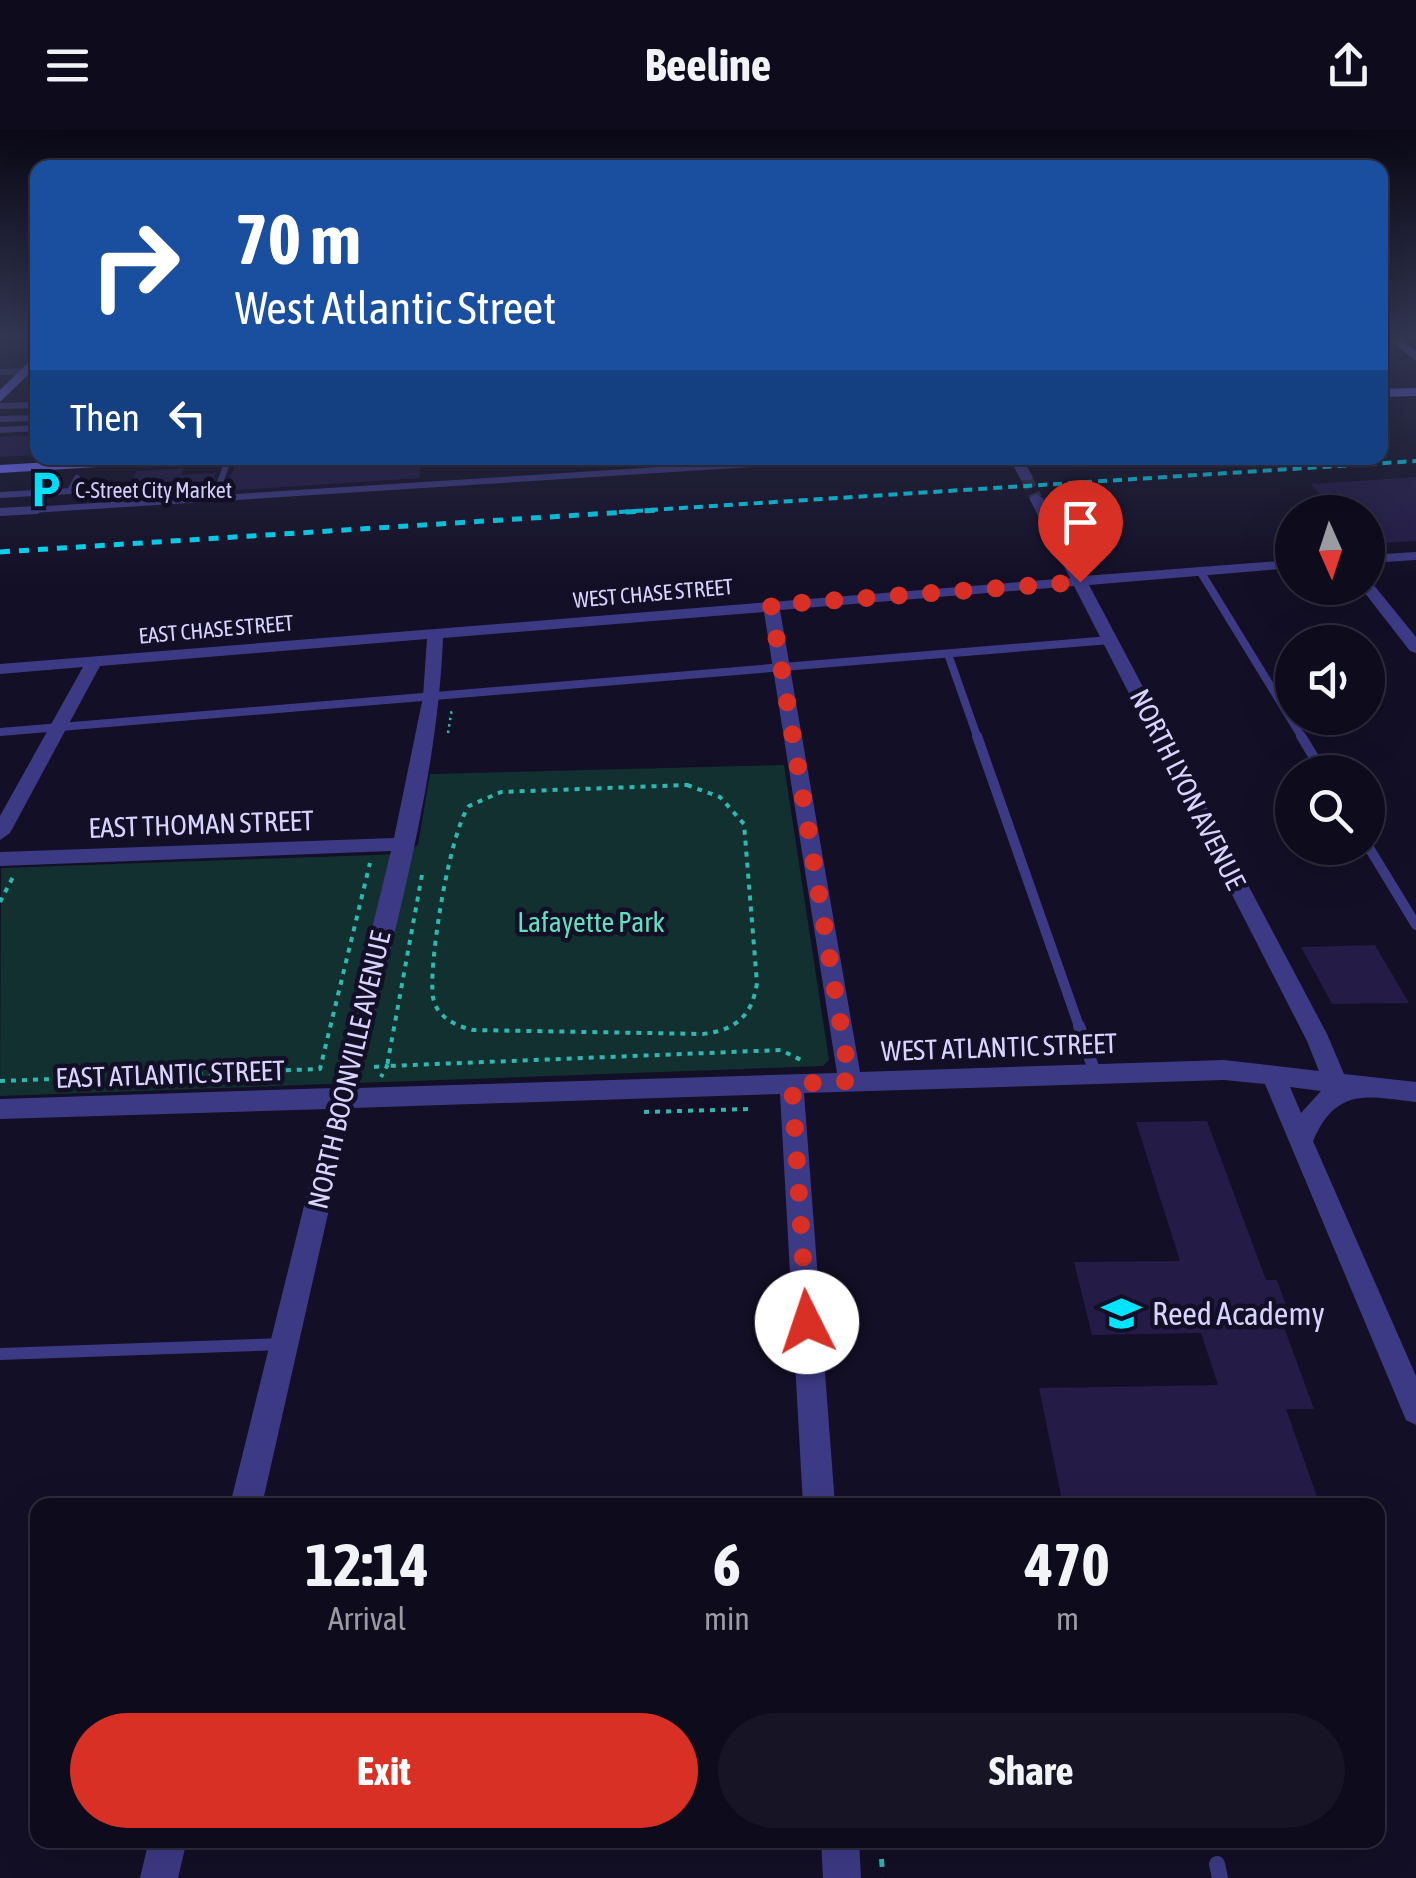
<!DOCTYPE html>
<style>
:root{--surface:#0e0b1c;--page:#171425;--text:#f1f3f6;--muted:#9b9ba3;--line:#2e2b3b;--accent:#d93025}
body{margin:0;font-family:"Asap Condensed",sans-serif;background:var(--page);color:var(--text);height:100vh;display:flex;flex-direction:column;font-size:38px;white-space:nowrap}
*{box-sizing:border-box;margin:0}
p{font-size:32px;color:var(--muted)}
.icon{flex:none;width:55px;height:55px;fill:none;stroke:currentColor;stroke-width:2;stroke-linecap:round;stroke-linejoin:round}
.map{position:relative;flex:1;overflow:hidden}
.sheet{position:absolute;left:30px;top:1368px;width:1355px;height:350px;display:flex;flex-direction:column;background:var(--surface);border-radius:20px;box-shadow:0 10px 40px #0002,0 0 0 2px var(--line)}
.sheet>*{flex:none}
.top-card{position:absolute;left:30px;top:30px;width:1358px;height:305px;border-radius:20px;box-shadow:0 10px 40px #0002,0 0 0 2px var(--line);background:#1a4fa0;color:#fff;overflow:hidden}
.needle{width:65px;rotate:177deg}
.controls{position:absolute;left:1275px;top:365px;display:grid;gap:20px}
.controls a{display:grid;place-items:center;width:110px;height:110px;border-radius:50%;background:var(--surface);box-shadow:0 10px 40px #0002,0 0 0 2px var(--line);font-size:50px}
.pin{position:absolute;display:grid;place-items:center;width:85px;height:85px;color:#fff;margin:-102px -42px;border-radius:50% 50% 50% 0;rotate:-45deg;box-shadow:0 0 10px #0007}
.pin .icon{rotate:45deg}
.me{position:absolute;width:110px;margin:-55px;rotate:356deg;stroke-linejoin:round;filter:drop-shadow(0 0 8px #0008)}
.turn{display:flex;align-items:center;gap:35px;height:210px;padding:0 40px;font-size:45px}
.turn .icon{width:130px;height:130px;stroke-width:2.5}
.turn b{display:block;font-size:70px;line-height:85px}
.then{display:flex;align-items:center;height:95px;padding:0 40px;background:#0003;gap:20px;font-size:38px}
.eta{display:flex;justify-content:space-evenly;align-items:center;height:170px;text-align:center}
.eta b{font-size:60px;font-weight:700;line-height:70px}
.button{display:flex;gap:20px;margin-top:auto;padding:20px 40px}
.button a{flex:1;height:115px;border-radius:60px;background:var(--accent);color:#fff;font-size:40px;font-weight:700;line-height:115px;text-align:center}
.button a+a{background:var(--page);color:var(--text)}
header{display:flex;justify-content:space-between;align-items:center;height:130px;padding:0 40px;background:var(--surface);font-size:45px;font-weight:700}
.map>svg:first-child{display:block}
.green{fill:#12302f}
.building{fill:#241b47}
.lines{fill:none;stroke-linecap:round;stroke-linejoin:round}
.street-tunnel{stroke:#312d47;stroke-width:12;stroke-dasharray:12 6;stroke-linecap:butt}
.path-far2{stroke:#2fb8b0;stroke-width:2.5;stroke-dasharray:2.5 4;stroke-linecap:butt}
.path-far1{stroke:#2fb8b0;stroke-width:4;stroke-dasharray:5 6;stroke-linecap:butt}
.path{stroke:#2fb8b0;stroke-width:5;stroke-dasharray:8 11;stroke-linecap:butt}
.lane-far4{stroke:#3d3a85;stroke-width:6}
.lane-far3{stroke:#3d3a85;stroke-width:8}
.lane-far2{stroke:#3d3a85;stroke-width:10}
.lane-far1{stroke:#3d3a85;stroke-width:12}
.lane{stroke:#3d3a85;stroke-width:16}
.street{fill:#3d3a85;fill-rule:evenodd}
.secondary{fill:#6f6bff;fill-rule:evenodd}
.rail-far1{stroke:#00e5ff;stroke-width:4;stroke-dasharray:9 6;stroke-linecap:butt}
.rail{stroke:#00e5ff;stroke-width:5;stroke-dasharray:10 9;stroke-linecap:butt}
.route{stroke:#d93025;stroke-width:18;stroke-dasharray:0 32.4}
.labels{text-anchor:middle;stroke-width:9;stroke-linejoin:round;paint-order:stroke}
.far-poi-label{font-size:22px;fill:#d9d4ff;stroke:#130f26;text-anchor:start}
.far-street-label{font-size:22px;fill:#d9d4ff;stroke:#130f26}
.street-label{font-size:28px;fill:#d9d4ff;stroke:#130f26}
.park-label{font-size:28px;fill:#5fe0c0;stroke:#130f26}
.near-poi-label{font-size:32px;fill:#d9d4ff;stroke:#130f26;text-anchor:start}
</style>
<header><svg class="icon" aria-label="menu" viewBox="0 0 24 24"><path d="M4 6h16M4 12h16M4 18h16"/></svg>Beeline<svg class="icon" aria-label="share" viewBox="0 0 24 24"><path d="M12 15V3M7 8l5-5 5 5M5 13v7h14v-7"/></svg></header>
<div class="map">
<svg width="1416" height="1748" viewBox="0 0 1416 1748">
<rect width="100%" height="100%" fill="#130f26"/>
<!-- green -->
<path class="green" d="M 784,635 L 829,930 L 823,936 L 0,966 L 1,738 L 402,724 L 418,715 L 430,644 Z"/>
<!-- building -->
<path class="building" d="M 38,305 L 38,325 L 0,327 L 0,307 Z
M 339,328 L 422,328 L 419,348 L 224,361 L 237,332 Z
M 184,338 L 181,345 L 216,343 L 212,362 L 124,367 L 136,341 Z
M 1416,347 L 1416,411 L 1368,414 L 1368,382 L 1335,382 L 1311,354 Z
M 1375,815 L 1409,873 L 1332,874 L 1301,817 Z
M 1207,991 L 1266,1150 L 1277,1150 L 1287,1178 L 1277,1178 L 1314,1279 L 1286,1279 L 1320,1375 L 1063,1375 L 1039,1258 L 1218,1255 L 1201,1203 L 1092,1205 L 1074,1132 L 1180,1131 L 1136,992 Z"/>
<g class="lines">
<!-- street-tunnel -->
<path class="street-tunnel" d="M 1026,347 L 1036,368"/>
<!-- path-far2 -->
<path class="path-far2" d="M 448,603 L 452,578"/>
<!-- path-far1 -->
<path class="path-far1" d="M 687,655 L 720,667 L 744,694 L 757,853 C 752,886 736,900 703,904 L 473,900 C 456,896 436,887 433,867 C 428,834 450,701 469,676 L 501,662 Z
M 422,745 L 387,936 L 781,920 L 805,932
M 0,772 L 14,745
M 374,937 L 387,936 L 381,947
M 0,951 L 320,939 L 370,733
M 644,982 L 750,979"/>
<!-- path -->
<path class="path" d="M 880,1710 L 883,1748"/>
<!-- lane-far4 -->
<path class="lane-far4" d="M 0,276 L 38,275
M 0,289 L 38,288
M 0,300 L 38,298
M 218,358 L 229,328
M 0,365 L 70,361 L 77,348
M 0,382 L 752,334"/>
<!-- lane-far3 -->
<path class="lane-far3" d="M 0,382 L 36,380
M 1200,441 L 1303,609
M 948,524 L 978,609
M 0,602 L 1110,510"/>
<!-- lane-far2 -->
<path class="lane-far2" d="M 977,606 L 1080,899
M 1301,606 L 1323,642
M 1368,716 L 1416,795"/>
<!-- lane-far1 -->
<path class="lane-far1" d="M 1079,896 L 1095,943
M 0,1224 L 284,1214"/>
<!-- lane -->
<path class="lane" d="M 1217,1734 L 1220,1748"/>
<!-- street -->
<path class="street" d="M 1380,211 L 1407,213 L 1380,217 Z
M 38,238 L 38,244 L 0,245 L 0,239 Z
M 1009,328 L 1022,328 L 1033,347 L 1031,350 L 1021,350 Z
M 1036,364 L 1043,368 L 1084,446 L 1292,430 L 1292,438 L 1089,455 L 1327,904 L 1344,944 L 1416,952 L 1416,972 C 1367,966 1336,957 1313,1011 L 1416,1246 L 1416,1295 L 1406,1290 L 1265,954 L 1224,950 L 804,963 L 835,1375 L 803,1375 L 780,964 L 352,978 L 262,1375 L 230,1375 L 328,979 L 0,989 L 0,969 L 333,958 L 391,721 L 0,736 L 0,722 L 394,708 L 423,567 L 427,509 L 100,536 L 10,703 L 0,710 L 0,686 L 83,537 L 0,544 L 0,534 L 1070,448 L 1029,368 ZM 1074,456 L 1307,911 L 1319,941 L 1224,930 L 860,942 L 780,480 ZM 764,482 L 837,943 L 357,958 C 391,810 437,659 443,508 ZM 1290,957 L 1321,961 L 1301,983 Z
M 1416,422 L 1416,430 L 1368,433 L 1368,425 Z
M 1368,452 L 1373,454 L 1416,507 L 1416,523 L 1410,521 L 1361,458 L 1368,458 Z
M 149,1710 L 187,1710 L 178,1748 L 140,1748 Z
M 821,1710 L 859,1710 L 861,1748 L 823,1748 Z"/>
<!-- secondary -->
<path class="secondary" d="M 1384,205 L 1397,205 L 1416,221 L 1416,231 Z
M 38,223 L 38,235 L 0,272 L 0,260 Z
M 1416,258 L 1416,266 L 1380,267 L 1380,259 Z
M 116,328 L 185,328 L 178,332 L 0,343 L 0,335 Z"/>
<!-- rail-far1 -->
<path class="rail-far1" d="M 619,382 L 1416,331"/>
<!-- rail -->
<path class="rail" d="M 0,422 L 658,380"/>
</g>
<!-- sky -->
<linearGradient id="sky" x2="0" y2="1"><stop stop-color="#0a0815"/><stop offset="0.46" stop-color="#333752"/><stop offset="1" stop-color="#333752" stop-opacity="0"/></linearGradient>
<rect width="1416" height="449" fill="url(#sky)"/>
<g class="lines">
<!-- route -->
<path class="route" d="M 807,1192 L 792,954 L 850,951 L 771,475 L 1080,452"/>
</g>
<!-- icons -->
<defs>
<symbol id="parking-bare" viewBox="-9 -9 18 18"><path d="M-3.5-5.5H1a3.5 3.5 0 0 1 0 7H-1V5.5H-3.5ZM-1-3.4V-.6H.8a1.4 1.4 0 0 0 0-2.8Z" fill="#00e5ff" stroke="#130f26" stroke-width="2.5" paint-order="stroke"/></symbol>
<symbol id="school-bare" viewBox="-9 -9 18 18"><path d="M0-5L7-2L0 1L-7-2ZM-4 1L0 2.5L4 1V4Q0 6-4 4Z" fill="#00e5ff" stroke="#130f26" stroke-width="2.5" paint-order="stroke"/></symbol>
</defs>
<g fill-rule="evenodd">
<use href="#parking-bare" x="18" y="332" width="55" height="55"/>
<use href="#school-bare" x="1094" y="1156" width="55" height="55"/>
</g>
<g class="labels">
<!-- far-poi labels -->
<g class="far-poi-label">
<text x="75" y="368">C-Street City Market</text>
</g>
<!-- far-street labels -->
<g class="far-street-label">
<text transform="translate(653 463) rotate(-5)" y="8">WEST CHASE STREET</text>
<text transform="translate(216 499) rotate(-5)" y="8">EAST CHASE STREET</text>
</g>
<!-- street labels -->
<g class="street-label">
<text transform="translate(1188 659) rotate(63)" y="10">NORTH LYON AVENUE</text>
<text transform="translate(201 694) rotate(-2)" y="10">EAST THOMAN STREET</text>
<text transform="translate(999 917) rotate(-2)" y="10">WEST ATLANTIC STREET</text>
<text transform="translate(349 940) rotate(-77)" y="10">NORTH BOONVILLE AVENUE</text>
<text transform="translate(170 944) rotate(-2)" y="10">EAST ATLANTIC STREET</text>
</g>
<!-- park labels -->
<g class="park-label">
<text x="591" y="802">Lafayette Park</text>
</g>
<!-- near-poi labels -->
<g class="near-poi-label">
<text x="1152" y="1195">Reed Academy</text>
</g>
</g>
</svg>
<div class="controls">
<a><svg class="needle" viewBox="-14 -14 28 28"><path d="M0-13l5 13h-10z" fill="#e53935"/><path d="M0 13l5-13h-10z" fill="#9b9ba3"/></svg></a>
<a><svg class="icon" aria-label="sound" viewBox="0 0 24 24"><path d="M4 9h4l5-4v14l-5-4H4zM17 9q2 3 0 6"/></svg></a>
<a><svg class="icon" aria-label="search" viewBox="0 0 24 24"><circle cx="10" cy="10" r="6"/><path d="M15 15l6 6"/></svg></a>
</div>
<div class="pin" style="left:1080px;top:452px;background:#d93025"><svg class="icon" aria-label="arrive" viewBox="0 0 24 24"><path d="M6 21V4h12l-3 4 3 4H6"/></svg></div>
<svg class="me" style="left:807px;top:1192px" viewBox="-20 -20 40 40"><circle r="19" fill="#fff"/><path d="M0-13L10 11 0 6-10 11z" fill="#d93025"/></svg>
<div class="top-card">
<div class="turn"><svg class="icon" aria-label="right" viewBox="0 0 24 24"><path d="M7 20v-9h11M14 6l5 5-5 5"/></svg><div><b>70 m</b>West Atlantic Street</div></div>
<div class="then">Then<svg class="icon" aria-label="left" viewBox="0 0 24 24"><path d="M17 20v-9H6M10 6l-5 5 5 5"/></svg></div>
</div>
<section class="sheet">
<div class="eta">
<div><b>12:14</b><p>Arrival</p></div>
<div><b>6</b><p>min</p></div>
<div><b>470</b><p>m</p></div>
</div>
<div class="button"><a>Exit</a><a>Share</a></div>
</section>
</div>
